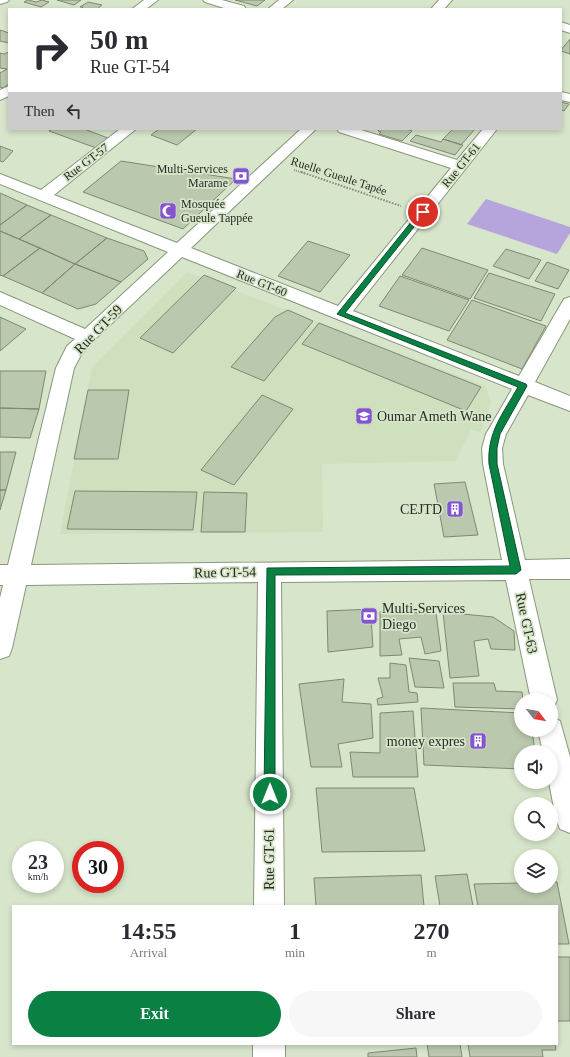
<!DOCTYPE html>
<meta charset="utf-8">
<style>
:root{--surface:#fff;--page:#f7f7f7;--text:#2b2b33;--muted:#7c7c81;--accent:#0b8043}
body{margin:0;font-family:"Times New Roman",serif;background:var(--page);color:var(--text);height:100vh;display:flex;flex-direction:column;font-size:15px;white-space:nowrap}
*{box-sizing:border-box;margin:0}
p{font-size:13px;color:var(--muted)}
.icon{flex:none;width:22px;height:22px;fill:none;stroke:currentColor;stroke-width:2;stroke-linecap:round;stroke-linejoin:round}
.map{position:relative;flex:1;overflow:hidden}
.side{position:absolute;left:12px;top:905px;width:546px;height:140px;display:flex;flex-direction:column;background:var(--surface);border-radius:0px;box-shadow:0 2px 6px #0003}
.side>*{flex:none}
.guide{position:absolute;left:8px;top:8px;width:554px;height:122px;border-radius:0px;box-shadow:0 2px 6px #0003;background:#fff;color:var(--text);overflow:hidden}
.needle{width:26px;rotate:121deg}
.tools{position:absolute;left:514px;top:693px;display:grid;gap:8px}
.tools a{display:grid;place-items:center;width:44px;height:44px;border-radius:50%;background:var(--surface);box-shadow:0 2px 6px #0003;font-size:20px}
.speed{position:absolute;left:12px;top:841px;display:flex;gap:8px;font-size:20px;font-weight:700;text-align:center}
.speed>*{display:grid;place-content:center;width:52px;height:52px;border-radius:50%;background:var(--surface);box-shadow:0 2px 6px #0003;line-height:1}
.speed small{font-size:10px;font-weight:400}
.speed .limit{border:6px solid #d22;background:#fff;color:#111}
.pin{position:absolute;display:grid;place-items:center;width:34px;height:34px;color:#fff;margin:-17px;border:2px solid #fff;border-radius:50%;box-shadow:0 1px 4px #0007}
.me{position:absolute;width:44px;margin:-22px;rotate:0deg;stroke-linejoin:round;filter:drop-shadow(0 0 3px #0008)}
.turn{display:flex;align-items:center;gap:14px;height:84px;padding:0 16px;font-size:18px}
.turn .icon{width:52px;height:52px;stroke-width:2.5}
.turn b{display:block;font-size:28px;line-height:34px}
.then{display:flex;align-items:center;height:38px;padding:0 16px;background:#0003;gap:8px;font-size:15px}
.eta{display:flex;justify-content:space-evenly;align-items:center;height:68px;text-align:center}
.eta b{font-size:24px;font-weight:700;line-height:28px}
.cta{display:flex;gap:8px;margin-top:auto;padding:8px 16px}
.cta a{flex:1;height:46px;border-radius:24px;background:var(--accent);color:#fff;font-size:16px;font-weight:700;line-height:46px;text-align:center}
.cta a+a{background:var(--page);color:var(--text)}
.map>svg:first-child{display:block}
.built{fill:#cee0bd}
.green{fill:#b5a5dc}
.building{fill:#bac8ad;stroke:#7d8970}
.lines{fill:none;stroke-linecap:round;stroke-linejoin:round}
.minor-casing{stroke:#8a977d;stroke-width:2}
.path-far1{stroke:#7f8976;stroke-width:1.5;stroke-dasharray:1 1;stroke-linecap:butt}
.path{stroke:#7f8976;stroke-width:2;stroke-dasharray:1.5 1.5;stroke-linecap:butt}
.minor{fill:#fff;fill-rule:evenodd}
.route{fill:#0b8043;stroke:#07532c}
.labels{text-anchor:middle;stroke-width:3.5;stroke-linejoin:round;paint-order:stroke}
.far-street-label{font-size:12px;fill:#272d22;stroke:#d7e5ca}
.far-poi-label{font-size:12px;fill:#272d22;stroke:#d7e5ca;text-anchor:end}
.street-label{font-size:14px;fill:#272d22;stroke:#d7e5ca}
.poi-label{font-size:14px;fill:#272d22;stroke:#d7e5ca;text-anchor:start}
</style>
<div class="map">
<svg width="570" height="1057" viewBox="0 0 570 1057">
<rect width="100%" height="100%" fill="#d7e5ca"/>
<!-- built -->
<path class="built" d="M 187,272 L 485,386 L 491,402 L 481,432 L 471,430 L 455,461 L 322,464 L 323,532 L 60,534 L 92,367 Z"/>
<!-- green -->
<path class="green" d="M 486,199 L 570,227 L 570,233 L 557,254 L 467,224 Z"/>
<!-- building -->
<path class="building" d="M 28,0 L 36,2 L 42,0 L 49,2 L 41,7 L 24,2 Z
M 57,0 L 81,0 L 74,5 Z
M 235,0 L 265,0 L 257,6 Z
M 88,2 L 102,5 L 97,9 L 81,9 L 83,7 L 80,7 Z
M 0,30 L 9,33 L 9,43 L 0,41 Z
M 570,39 L 570,54 L 561,51 L 561,50 Z
M 9,52 L 9,84 L 3,88 L 0,87 L 0,73 L 7,69 L 0,68 L 0,53 L 4,54 Z
M 561,102 L 569,104 L 564,111 L 561,110 Z
M 52,129 L 84,129 L 108,138 L 99,149 L 49,131 Z
M 159,129 L 197,129 L 177,145 L 151,135 Z
M 379,129 L 407,129 L 412,131 L 402,141 L 379,134 L 381,132 L 378,131 Z
M 453,129 L 475,129 L 461,145 L 443,139 Z
M 416,135 L 441,142 L 443,139 L 463,145 L 455,155 L 410,141 Z
M 0,146 L 13,151 L 3,162 L 0,161 Z
M 121,161 L 236,179 L 183,229 L 83,192 Z
M 0,193 L 27,205 L 0,225 Z
M 27,205 L 51,215 L 19,239 L 0,231 L 0,225 Z
M 51,215 L 107,238 L 75,264 L 19,239 Z
M 0,231 L 40,248 L 3,276 L 0,275 Z
M 107,238 L 144,251 L 148,259 L 121,282 L 75,264 Z
M 308,241 L 350,255 L 320,292 L 278,276 Z
M 40,248 L 75,264 L 42,293 L 3,276 Z
M 422,248 L 488,270 L 470,299 L 402,275 Z
M 506,249 L 541,260 L 529,279 L 493,266 Z
M 547,262 L 569,270 L 558,289 L 535,281 Z
M 75,264 L 121,282 L 96,304 L 78,309 L 42,293 Z
M 489,273 L 555,294 L 541,321 L 474,298 Z
M 204,275 L 236,288 L 173,353 L 140,338 Z
M 400,276 L 469,300 L 449,331 L 379,306 Z
M 472,300 L 546,326 L 522,369 L 447,340 Z
M 288,310 L 313,321 L 264,381 L 231,367 L 275,317 Z
M 0,317 L 26,329 L 0,351 Z
M 319,323 L 481,387 L 466,411 L 302,344 Z
M 0,371 L 46,371 L 39,409 L 0,408 Z
M 88,390 L 129,390 L 118,459 L 74,459 Z
M 262,395 L 293,409 L 234,485 L 201,470 Z
M 0,408 L 39,409 L 30,438 L 0,437 Z
M 0,452 L 16,452 L 6,490 L 0,490 Z
M 465,482 L 478,535 L 444,537 L 434,484 Z
M 0,490 L 6,490 L 0,510 Z
M 75,491 L 197,492 L 193,530 L 67,529 Z
M 204,492 L 247,493 L 245,532 L 201,532 Z
M 372,609 L 371,618 L 373,647 L 328,652 L 327,611 Z
M 380,612 L 436,613 L 441,651 L 425,654 L 421,637 L 399,639 L 402,655 L 380,656 Z
M 443,612 L 493,617 L 514,631 L 515,650 L 491,649 L 488,639 L 474,641 L 479,676 L 450,678 Z
M 409,658 L 439,661 L 444,688 L 415,687 Z
M 390,663 L 406,665 L 409,692 L 417,693 L 418,702 L 378,705 L 377,699 L 383,697 L 378,678 L 390,678 Z
M 344,679 L 342,702 L 371,704 L 373,738 L 338,744 L 342,767 L 311,767 L 299,684 Z
M 453,683 L 494,683 L 496,691 L 522,692 L 523,700 L 521,700 L 521,709 L 455,707 Z
M 421,708 L 521,713 L 521,730 L 532,730 L 535,752 L 521,752 L 521,769 L 424,765 Z
M 413,711 L 418,777 L 353,777 L 350,752 L 380,753 L 380,713 Z
M 316,788 L 414,788 L 425,851 L 322,852 Z
M 467,874 L 473,906 L 440,906 L 435,876 Z
M 421,875 L 424,906 L 316,906 L 314,878 Z
M 551,882 L 557,882 L 569,944 L 557,944 L 557,906 L 478,906 L 474,884 L 521,883 L 521,886 L 551,886 Z
M 557,957 L 570,957 L 570,1021 L 557,1021 Z
M 427,1044 L 460,1044 L 462,1057 L 429,1057 Z
M 468,1044 L 555,1044 L 556,1050 L 542,1050 L 543,1057 L 470,1057 Z
M 416,1048 L 417,1057 L 368,1057 L 368,1053 Z"/>
<g class="lines">
<defs>
<path id="minor" d="M 0,0 L 9,0 L 7,2 L 0,4 Z
M 144,0 L 158,0 L 146,9 L 132,9 Z
M 203,0 L 222,0 L 244,6 L 246,9 L 227,9 L 205,2 Z
M 279,0 L 293,0 L 282,9 L 268,9 Z
M 439,0 L 452,0 L 444,9 L 431,9 Z
M 561,22 L 570,25 L 570,33 L 561,30 Z
M 9,86 L 9,96 L 0,100 L 0,90 Z
M 561,92 L 570,94 L 570,102 L 561,100 Z
M 120,129 L 136,129 L 54,195 L 177,243 L 301,129 L 316,129 L 191,248 L 338,306 L 451,168 L 339,132 L 337,129 L 358,129 L 457,160 L 483,129 L 497,129 L 353,311 L 519,376 L 564,299 L 570,297 L 570,319 L 535,382 L 570,396 L 570,411 L 528,395 L 506,434 L 502,448 L 503,464 L 525,560 L 570,559 L 570,579 L 529,579 L 557,700 L 553,709 L 551,709 L 551,700 L 531,700 L 506,580 L 281,582 L 284,906 L 254,906 L 258,582 L 26,585 L 12,648 L 9,656 L 0,659 L 0,598 L 3,585 L 0,585 L 0,565 L 8,565 L 56,368 L 67,346 L 75,339 L 0,305 L 0,292 L 85,329 L 168,252 L 0,184 L 0,174 L 41,190 ZM 182,257 L 512,389 L 486,434 L 482,448 L 483,464 L 502,560 L 31,565 L 74,368 L 81,355 L 93,341 Z
M 551,717 L 560,721 L 570,757 L 570,833 L 560,829 L 556,819 L 549,782 L 551,782 L 551,752 L 543,752 L 538,730 L 551,730 Z
M 253,1044 L 285,1044 L 285,1057 L 253,1057 Z"/>
</defs>
<!-- minor casing -->
<use href="#minor" class="minor-casing"/>
<!-- path-far1 -->
<path class="path-far1" d="M 294,170 L 304,173"/>
<!-- path -->
<path class="path" d="M 301,172 L 401,206"/>
<!-- minor -->
<use href="#minor" class="minor"/>
</g>
<!-- route -->
<path class="route" d="M 420,211 L 426,212 L 345,313 L 526,384 L 527,386 L 500,434 L 497,448 L 497,464 L 521,570 L 516,574 L 275,575 L 275,794 L 274,798 L 270,800 L 266,798 L 264,794 L 267,568 L 510,566 L 489,464 C 487,432 503,414 518,387 L 337,314 Z"/>
<!-- icons -->
<defs>
<symbol id="bank-square" viewBox="-11 -11 22 22"><rect x="-9" y="-9" width="18" height="18" rx="4" fill="#8355ce" stroke="#d7e5ca"/><path d="M-6-4H6V4H-6ZM0-2.3a2.3 2.3 0 1 0 0 4.6a2.3 2.3 0 1 0 0-4.6Z" fill="#fff"/></symbol>
<symbol id="mosque-square" viewBox="-11 -11 22 22"><rect x="-9" y="-9" width="18" height="18" rx="4" fill="#8355ce" stroke="#d7e5ca"/><path d="M3.5-4.9A6 6 0 1 0 3.5 4.9A5 5 0 1 1 3.5-4.9Z" fill="#fff"/></symbol>
<symbol id="school-square" viewBox="-11 -11 22 22"><rect x="-9" y="-9" width="18" height="18" rx="4" fill="#8355ce" stroke="#d7e5ca"/><path d="M0-5L7-2L0 1L-7-2ZM-4 1L0 2.5L4 1V4Q0 6-4 4Z" fill="#fff"/></symbol>
<symbol id="building-square" viewBox="-11 -11 22 22"><rect x="-9" y="-9" width="18" height="18" rx="4" fill="#8355ce" stroke="#d7e5ca"/><path d="M-4-6H4V6H1V3H-1V6H-4ZM-2.5-4.3h1.7v1.8h-1.7ZM.8-4.3h1.7v1.8H.8ZM-2.5-1h1.7V.8h-1.7ZM.8-1h1.7V.8H.8Z" fill="#fff"/></symbol>
</defs>
<g fill-rule="evenodd">
<use href="#bank-square" x="231" y="166" width="20" height="20"/>
<use href="#mosque-square" x="158" y="201" width="20" height="20"/>
<use href="#school-square" x="354" y="406" width="20" height="20"/>
<use href="#building-square" x="445" y="499" width="20" height="20"/>
<use href="#bank-square" x="359" y="606" width="20" height="20"/>
<use href="#building-square" x="468" y="731" width="20" height="20"/>
</g>
<g class="labels">
<!-- far-street labels -->
<g class="far-street-label">
<text transform="translate(86 162) rotate(-37)" y="4">Rue GT-57</text>
<text transform="translate(461 165) rotate(-51)" y="4">Rue GT-61</text>
<text transform="translate(339 176) rotate(18)" y="4">Ruelle Gueule Tapée</text>
<text transform="translate(262 283) rotate(22)" y="4">Rue GT-60</text>
</g>
<!-- far-poi labels -->
<g class="far-poi-label">
<text x="228" y="173">Multi-Services<tspan x="228" dy="14">Marame</tspan></text>
<text x="181" y="208" text-anchor="start">Mosquée<tspan x="181" dy="14">Gueule Tappée</tspan></text>
</g>
<!-- street labels -->
<g class="street-label">
<text transform="translate(98 329) rotate(-46)" y="5">Rue GT-59</text>
<text transform="translate(225 572) rotate(-1)" y="5">Rue GT-54</text>
<text transform="translate(527 623) rotate(78)" y="5">Rue GT-63</text>
<text transform="translate(269 859) rotate(-90)" y="5">Rue GT-61</text>
</g>
<!-- poi labels -->
<g class="poi-label">
<text x="377" y="421">Oumar Ameth Wane</text>
<text x="442" y="514" text-anchor="end">CEJTD</text>
<text x="382" y="613">Multi-Services<tspan x="382" dy="16">Diego</tspan></text>
<text x="465" y="746" text-anchor="end">money expres</text>
</g>
</g>
</svg>
<div class="tools">
<a><svg class="needle" viewBox="-14 -14 28 28"><path d="M0-13l5 13h-10z" fill="#e53935"/><path d="M0 13l5-13h-10z" fill="#7c7c81"/></svg></a>
<a><svg class="icon" aria-label="sound" viewBox="0 0 24 24"><path d="M4 9h4l5-4v14l-5-4H4zM17 9q2 3 0 6"/></svg></a>
<a><svg class="icon" aria-label="search" viewBox="0 0 24 24"><circle cx="10" cy="10" r="6"/><path d="M15 15l6 6"/></svg></a>
<a><svg class="icon" aria-label="layers" viewBox="0 0 24 24"><path d="M12 4l9 5-9 5-9-5zM3 14l9 5 9-5"/></svg></a>
</div>
<div class="speed"><div>23<small>km/h</small></div><div class="limit">30</div></div>
<div class="pin" style="left:423px;top:212px;background:#d93025"><svg class="icon" aria-label="arrive" viewBox="0 0 24 24"><path d="M6 21V4h12l-3 4 3 4H6"/></svg></div>
<svg class="me" style="left:270px;top:794px" viewBox="-20 -20 40 40"><circle r="17" fill="#0b8043" stroke="#fff" stroke-width="3"/><path d="M0-11L8 9 0 5-8 9z" fill="#fff"/></svg>
<div class="guide">
<div class="turn"><svg class="icon" aria-label="right" viewBox="0 0 24 24"><path d="M7 20v-9h11M14 6l5 5-5 5"/></svg><div><b>50 m</b>Rue GT-54</div></div>
<div class="then">Then<svg class="icon" aria-label="left" viewBox="0 0 24 24"><path d="M17 20v-9H6M10 6l-5 5 5 5"/></svg></div>
</div>
<section class="side">
<div class="eta">
<div><b>14:55</b><p>Arrival</p></div>
<div><b>1</b><p>min</p></div>
<div><b>270</b><p>m</p></div>
</div>
<div class="cta"><a>Exit</a><a>Share</a></div>
</section>
</div>
